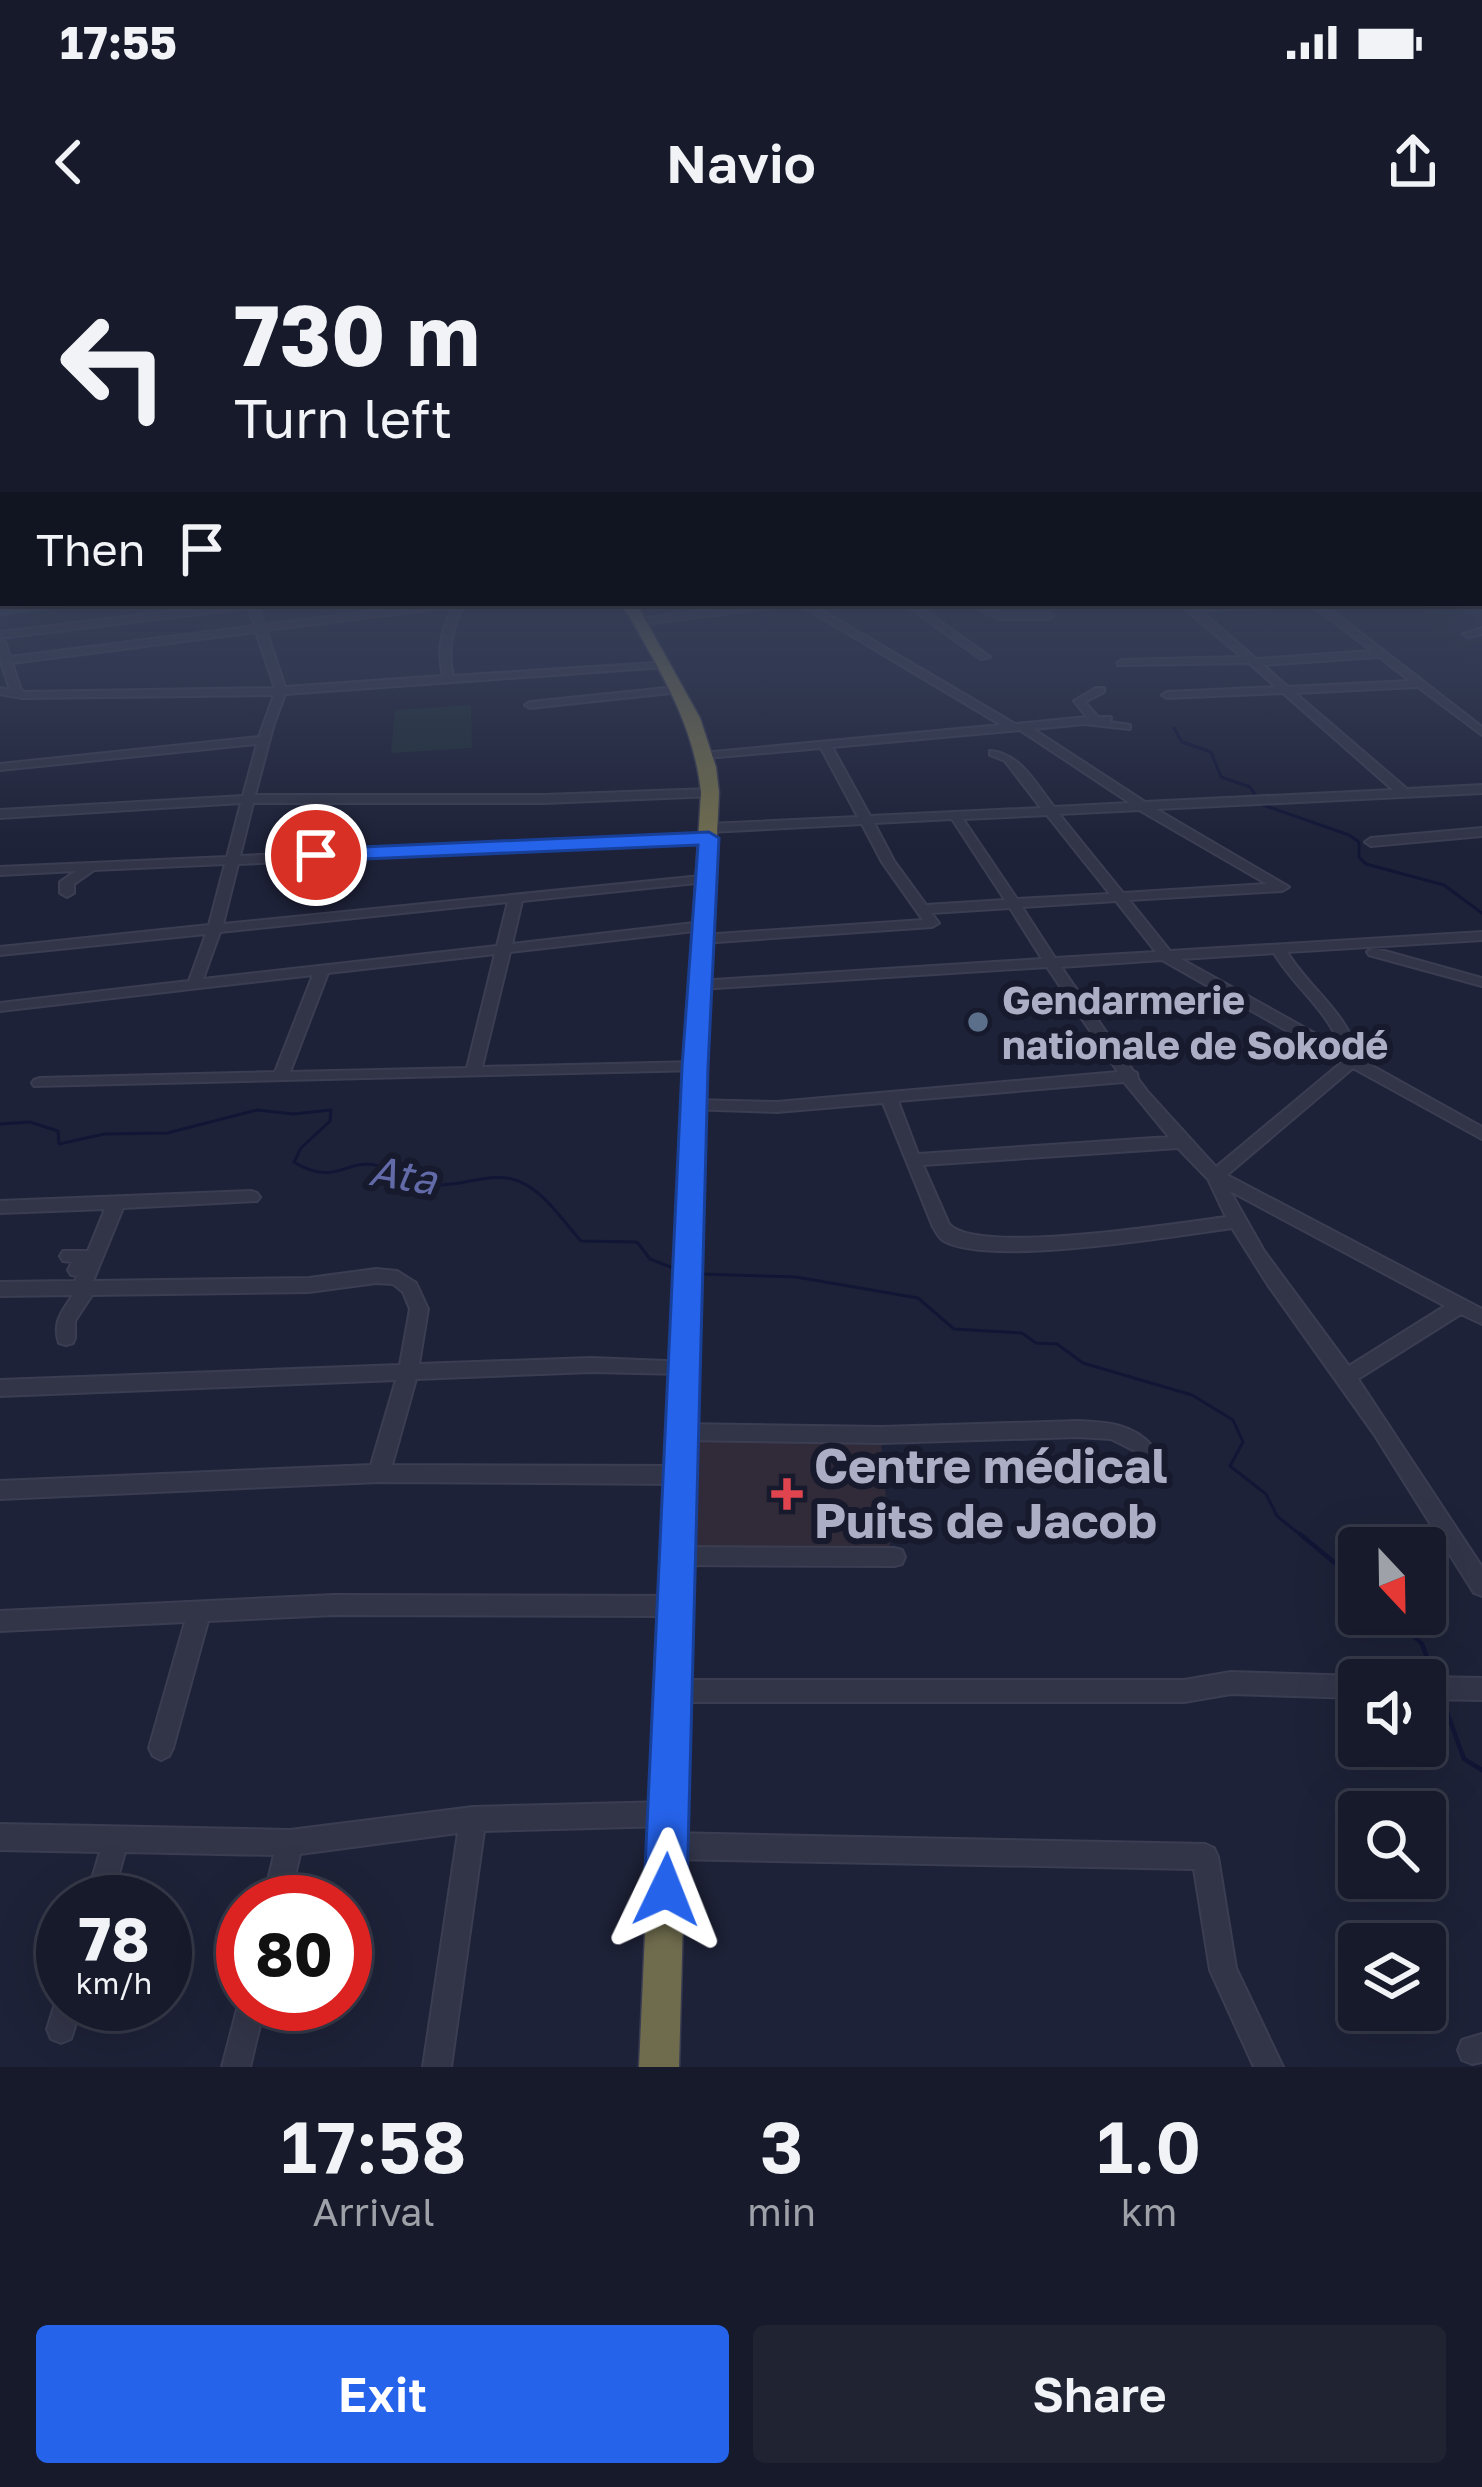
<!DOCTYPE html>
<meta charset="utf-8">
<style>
:root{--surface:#161a2a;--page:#1f2332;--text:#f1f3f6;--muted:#9ea1a8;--line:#353847;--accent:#2563eb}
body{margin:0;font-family:"Golos Text",sans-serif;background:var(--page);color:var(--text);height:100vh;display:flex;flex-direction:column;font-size:45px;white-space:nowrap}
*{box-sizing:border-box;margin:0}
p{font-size:39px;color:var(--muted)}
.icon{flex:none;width:66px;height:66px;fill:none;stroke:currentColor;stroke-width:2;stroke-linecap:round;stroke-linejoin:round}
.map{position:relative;height:1827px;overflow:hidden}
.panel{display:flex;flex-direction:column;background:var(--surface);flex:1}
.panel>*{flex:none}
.hud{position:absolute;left:0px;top:0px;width:1482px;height:366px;box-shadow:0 12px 48px #0002,0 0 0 3px var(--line);background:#161a2a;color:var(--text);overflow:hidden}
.needle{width:78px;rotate:158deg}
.fabs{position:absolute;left:1338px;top:1287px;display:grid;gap:24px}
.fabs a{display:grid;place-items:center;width:108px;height:108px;border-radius:12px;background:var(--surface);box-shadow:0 12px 48px #0002,0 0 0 3px var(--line);font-size:60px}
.speed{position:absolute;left:36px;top:1635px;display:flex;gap:24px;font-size:60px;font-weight:700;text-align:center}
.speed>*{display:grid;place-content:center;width:156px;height:156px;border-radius:50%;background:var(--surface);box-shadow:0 12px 48px #0002,0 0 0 3px var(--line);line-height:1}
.speed small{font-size:30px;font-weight:400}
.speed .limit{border:18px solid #d22;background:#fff;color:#111}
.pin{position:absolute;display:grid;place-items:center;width:102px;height:102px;color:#fff;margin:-51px;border:6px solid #fff;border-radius:50%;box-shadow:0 3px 12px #0007}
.me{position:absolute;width:132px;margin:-66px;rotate:2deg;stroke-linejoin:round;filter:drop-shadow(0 0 9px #0008)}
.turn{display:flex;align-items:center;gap:42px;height:252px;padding:0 36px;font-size:54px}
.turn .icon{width:156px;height:156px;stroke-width:2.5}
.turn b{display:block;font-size:84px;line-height:102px}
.then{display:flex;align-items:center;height:114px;padding:0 36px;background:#0003;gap:24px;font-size:45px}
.eta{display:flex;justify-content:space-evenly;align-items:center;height:204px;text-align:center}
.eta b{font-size:72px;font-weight:600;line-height:84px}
.cta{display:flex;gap:24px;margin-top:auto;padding:24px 36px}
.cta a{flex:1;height:138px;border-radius:12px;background:var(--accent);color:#fff;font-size:48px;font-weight:600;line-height:138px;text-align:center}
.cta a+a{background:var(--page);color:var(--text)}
.status{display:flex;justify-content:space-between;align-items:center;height:84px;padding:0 60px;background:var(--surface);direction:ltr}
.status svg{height:33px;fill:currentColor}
header{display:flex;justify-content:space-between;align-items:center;height:156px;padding:0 36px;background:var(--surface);font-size:54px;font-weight:600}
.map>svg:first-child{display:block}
.medical{fill:#302a39}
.green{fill:#202f39}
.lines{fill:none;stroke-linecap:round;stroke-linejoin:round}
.stream-far1{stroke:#121635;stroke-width:3}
.stream{stroke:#121635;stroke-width:4.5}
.minor-casing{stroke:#3b3e52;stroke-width:4}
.highway-casing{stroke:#393c50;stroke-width:3}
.minor{fill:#323548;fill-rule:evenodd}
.highway{fill:#6f6c4e;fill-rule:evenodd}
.route{fill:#2563eb;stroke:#184099;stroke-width:3}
.service-dot{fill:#5c6f8a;stroke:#171a2d;stroke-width:4.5}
.health-dot{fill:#e0444e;stroke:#171a2d;stroke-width:4.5}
.labels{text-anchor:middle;stroke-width:12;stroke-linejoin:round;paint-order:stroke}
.poi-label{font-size:39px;font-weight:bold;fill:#acaec6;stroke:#171a2d;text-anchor:start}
.water-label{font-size:42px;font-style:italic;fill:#626ba8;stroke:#171a2d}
.near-poi-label{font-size:48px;font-weight:bold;fill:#acaec6;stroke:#171a2d;text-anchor:start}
</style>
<div class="status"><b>17:55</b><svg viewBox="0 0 49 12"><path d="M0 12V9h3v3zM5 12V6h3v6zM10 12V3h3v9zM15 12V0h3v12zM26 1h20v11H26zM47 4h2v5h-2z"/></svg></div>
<header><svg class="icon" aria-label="back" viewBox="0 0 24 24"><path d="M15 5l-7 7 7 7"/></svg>Navio<svg class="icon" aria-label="share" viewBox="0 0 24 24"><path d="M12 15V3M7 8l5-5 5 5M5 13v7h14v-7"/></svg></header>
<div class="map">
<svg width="1482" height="1827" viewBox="0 0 1482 1827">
<rect width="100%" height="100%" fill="#1e2238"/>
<!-- medical -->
<path class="medical" d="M 690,1202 L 881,1202 L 890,1306 L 687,1307 Z"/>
<!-- green -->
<path class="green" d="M 471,465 L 472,508 L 391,513 L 395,470 Z"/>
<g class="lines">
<!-- stream-far1 -->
<path class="stream-far1" d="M 1174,488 L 1182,502 L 1211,512 L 1221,537 L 1250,547 L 1256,556
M 1263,565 L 1349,595 L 1359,602 L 1359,617 L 1366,624 L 1444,645 L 1482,673
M 0,884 L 30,882 L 58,891 L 59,904 L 104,894 L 167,893 L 257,870 L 293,874 L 331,870 L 330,881 L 301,908 L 294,922 C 334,947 346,919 375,925 C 397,929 413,943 437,945 C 460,946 490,933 512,939 C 541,946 562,980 581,1001 L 637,1002 L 650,1019 L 673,1028
M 701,1034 L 796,1037 L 918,1058 L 954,1089 L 1022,1093 L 1036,1103 L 1057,1104 L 1083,1123 L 1192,1155 L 1233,1180 L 1243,1202 L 1230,1226 L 1266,1254 L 1277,1276 L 1303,1297"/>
<!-- stream -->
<path class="stream" d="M 1300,1294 L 1359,1343
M 1391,1374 L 1422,1404 L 1434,1436
M 1441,1456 L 1464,1519 L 1482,1530"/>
<defs>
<path id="minor" d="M 40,363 L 67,363 L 62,366 L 0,374 L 0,368 Z
M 242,363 L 271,363 L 258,367 L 264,385 L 437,363 L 465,363 C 452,387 447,409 453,436 L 669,422 L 669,426 L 665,427 L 285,454 L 273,487 L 255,555 L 544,555 L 710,549 L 714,550 L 714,556 L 544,563 L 253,563 L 240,616 L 709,594 L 715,598 L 713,601 L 238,624 L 223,684 L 711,635 L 713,638 L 706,642 L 522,661 L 512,704 L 703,682 L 710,686 L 703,690 L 510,712 L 482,827 L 695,822 L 703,827 L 700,830 L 34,846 L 32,843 L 34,840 L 40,838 L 275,832 L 313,735 L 0,771 L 0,763 L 189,741 L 206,694 L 0,715 L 0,707 L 209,685 L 225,624 L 94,630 L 74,644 L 74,653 L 67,657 L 60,653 L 60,642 L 76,631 L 0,635 L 0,627 L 227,617 L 241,563 L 0,578 L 0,570 L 243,556 L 257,504 L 0,530 L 0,524 L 259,497 L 274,455 L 22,458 L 0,454 L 0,448 L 10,450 L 0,418 L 0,399 L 5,402 L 10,417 L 255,386 L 249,368 L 0,398 L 0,392 ZM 453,367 C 441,390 437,411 443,436 L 285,447 L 266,390 ZM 256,392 L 275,448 L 24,452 L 21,450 L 12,423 ZM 508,662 L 497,706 L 203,739 L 220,692 ZM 495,714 L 467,828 L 290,832 L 328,733 Z
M 760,363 L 787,363 L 782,366 L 639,385 L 634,382 L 639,379 Z
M 797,363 L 809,363 L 1015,484 L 1087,477 L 1074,461 L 1096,448 L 1104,448 L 1104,452 L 1085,462 L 1098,477 L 1111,477 L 1110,482 L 1130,485 L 1130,489 L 1084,484 L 1033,489 L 1145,562 L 1393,550 L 1283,453 L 1167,458 L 1162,455 L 1167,452 L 1276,447 L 1249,423 L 1118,425 L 1117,423 L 1122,420 L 1242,417 L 1186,370 L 1181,363 L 1322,363 L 1482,487 L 1482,495 L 1418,447 L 1295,453 L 1407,549 L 1482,545 L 1482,553 L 1156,569 L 1289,647 L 1282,651 L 1129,660 L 1170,711 L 1482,692 L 1482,700 L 1287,712 C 1310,750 1349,773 1358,818 L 1482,887 L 1482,899 L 1353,828 L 1227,935 L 1482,1069 L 1482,1084 L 1461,1074 L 1358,1139 L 1482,1327 L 1482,1356 L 1474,1353 L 1374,1194 L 1268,1045 L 1232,988 C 1175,996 990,1027 944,1001 C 938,997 937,993 933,987 L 883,863 L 777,872 L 687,869 L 685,865 L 687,861 L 693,860 L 777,862 L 1118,832 L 1047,727 L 699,749 L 692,745 L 699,741 L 1042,719 L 1010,668 L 931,673 L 939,683 L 932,687 L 702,703 L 695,699 L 702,695 L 923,680 L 882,622 L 862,584 L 709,592 L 703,588 L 709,584 L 858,577 L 821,508 L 706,518 L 702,517 L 702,513 L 1001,485 ZM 1313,366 L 1372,411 L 1256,419 L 1200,370 ZM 1379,417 L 1410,441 L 1288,447 L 1263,425 ZM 1020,490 L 1130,563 L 1054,567 C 1036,544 1020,513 990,511 L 990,515 L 1005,521 L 1041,568 L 870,576 L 832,507 ZM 1140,570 L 1141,571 L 1267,644 L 1123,653 L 1059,574 ZM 1047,575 L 1110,654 L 1017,659 L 963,579 ZM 952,579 L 1005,660 L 926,665 L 894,621 L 874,583 ZM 1116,661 L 1156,712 L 1055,718 L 1022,667 ZM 1274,713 C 1294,747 1328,770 1341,808 L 1181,719 ZM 1162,720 L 1342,822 L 1216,927 L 1147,851 L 1138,839 L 1137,833 L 1133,831 L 1061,727 ZM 1124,842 L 1169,897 L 918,914 L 898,861 ZM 1178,908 L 1208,939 L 1226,977 C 1179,983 977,1016 949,984 L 923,925 ZM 1230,951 L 1445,1066 L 1349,1126 L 1264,1011 Z
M 903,363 L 914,363 L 990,417 L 981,419 Z
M 969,363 L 981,363 L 1000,373 L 1048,373 L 1053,376 L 1048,379 L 998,379 Z
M 1482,388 L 1482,394 L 1468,397 L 1463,394 Z
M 676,447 L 681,450 L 680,452 L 530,468 L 525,465 L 530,462 Z
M 1482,588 L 1482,596 L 1371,606 L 1365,602 L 1371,598 Z
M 1374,708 L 1482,738 L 1482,746 L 1369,715 L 1367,712 Z
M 251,951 L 257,953 L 260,957 L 257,961 L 123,968 L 93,1041 L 309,1038 L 376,1029 L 397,1031 L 416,1043 L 428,1069 L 419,1124 L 591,1118 L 691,1122 L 694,1127 L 691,1132 L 684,1134 L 591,1132 L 416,1139 L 392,1225 L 680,1226 L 687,1229 L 690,1235 L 687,1241 L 680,1244 L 379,1242 L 0,1259 L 0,1241 L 371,1225 L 396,1140 L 0,1156 L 0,1140 L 400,1125 L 410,1069 L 403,1052 L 393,1044 L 376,1043 L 309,1052 L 92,1055 L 75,1081 L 75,1098 L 73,1103 L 66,1105 L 59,1103 C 52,1083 62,1071 73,1055 L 0,1056 L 0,1042 L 75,1041 L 77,1036 L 71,1035 L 68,1030 L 72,1022 L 63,1021 L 60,1016 L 63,1011 L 88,1011 L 105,969 L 0,973 L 0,961 Z
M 1078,1181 C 1106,1182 1134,1184 1153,1207 L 1150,1213 L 1143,1215 L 1111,1199 L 1078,1197 L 882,1203 L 682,1200 L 675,1198 L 672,1192 L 675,1186 L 682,1184 L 882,1187 Z
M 678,1307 L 894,1308 L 902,1310 L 905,1317 L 902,1324 L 894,1326 L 678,1325 L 670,1323 L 667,1316 L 670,1309 Z
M 334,1355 L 676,1356 L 684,1359 L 687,1366 L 684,1373 L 676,1376 L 334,1375 L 208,1381 L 173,1508 L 169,1516 L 161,1520 L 153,1516 L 149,1508 L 185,1382 L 0,1391 L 0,1371 Z
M 1231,1432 L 1359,1436 L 1368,1440 L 1359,1440 L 1359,1458 L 1231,1454 L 1184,1462 L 673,1462 L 665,1459 L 661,1451 L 665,1443 L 673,1440 L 1184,1440 Z
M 1425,1437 L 1482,1438 L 1482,1460 L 1425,1459 L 1425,1440 L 1417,1440 Z
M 668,1562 L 677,1565 L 680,1574 L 677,1583 L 668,1586 L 484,1591 L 451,1827 L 423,1827 L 458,1593 L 300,1614 L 289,1662 L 263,1662 L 274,1615 L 125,1612 L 111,1662 L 85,1662 L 100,1612 L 0,1610 L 0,1584 L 290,1590 L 473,1567 Z
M 667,1593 L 1205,1604 L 1214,1608 L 1218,1617 L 1236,1728 L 1283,1827 L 1254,1827 L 1214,1739 L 1210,1730 L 1194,1629 L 667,1619 L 658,1615 L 654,1606 L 658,1597 Z
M 63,1752 L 63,1764 L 82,1764 L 71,1799 L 61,1803 L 51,1799 L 47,1789 L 58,1754 Z
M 241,1754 L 243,1764 L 265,1764 L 250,1827 L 222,1827 Z
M 1482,1794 L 1482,1822 L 1472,1824 L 1462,1820 L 1458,1810 L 1462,1800 Z"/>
<path id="highway" d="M 622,363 L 636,363 L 700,478 L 716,527 L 719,553 L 706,827 L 679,1827 L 639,1827 L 684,827 L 701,553 C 694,481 656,425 622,363 Z"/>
</defs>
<!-- minor casing -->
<use href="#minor" class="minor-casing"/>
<!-- highway casing -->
<use href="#highway" class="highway-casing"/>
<!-- minor -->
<use href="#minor" class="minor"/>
<!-- highway -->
<use href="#highway" class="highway"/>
</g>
<!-- sky -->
<linearGradient id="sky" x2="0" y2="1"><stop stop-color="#10131f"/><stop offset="0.58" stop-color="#3b445e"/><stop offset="1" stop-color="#3b445e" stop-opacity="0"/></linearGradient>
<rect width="1482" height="605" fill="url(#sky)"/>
<!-- route -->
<path class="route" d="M 709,592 L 719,598 L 708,827 L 687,1650 L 681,1665 L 666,1671 L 651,1665 L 644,1650 L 682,827 L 698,605 L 316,621 L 306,615 L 316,609 Z"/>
<!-- markers -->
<circle class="service-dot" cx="978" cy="782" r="12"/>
<path class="health-dot" d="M781 1236h12v12h12v12h-12v12h-12v-12h-12v-12h12z"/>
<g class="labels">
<!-- poi labels -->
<g class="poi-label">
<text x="1002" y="774">Gendarmerie<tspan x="1002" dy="45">nationale de Sokodé</tspan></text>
</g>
<!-- water labels -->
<g class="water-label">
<text transform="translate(403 935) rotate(9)" y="15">Ata</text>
</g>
<!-- near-poi labels -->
<g class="near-poi-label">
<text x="814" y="1243">Centre médical<tspan x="814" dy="55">Puits de Jacob</tspan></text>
</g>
</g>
</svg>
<div class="fabs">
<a><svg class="needle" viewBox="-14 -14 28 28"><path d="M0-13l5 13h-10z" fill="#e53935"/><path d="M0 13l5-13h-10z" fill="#9ea1a8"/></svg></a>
<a><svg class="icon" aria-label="sound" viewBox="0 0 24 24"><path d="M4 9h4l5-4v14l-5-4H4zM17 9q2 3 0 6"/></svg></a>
<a><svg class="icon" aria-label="search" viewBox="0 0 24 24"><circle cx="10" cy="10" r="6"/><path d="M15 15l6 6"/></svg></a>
<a><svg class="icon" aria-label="layers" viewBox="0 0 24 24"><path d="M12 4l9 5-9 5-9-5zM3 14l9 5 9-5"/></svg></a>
</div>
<div class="speed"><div>78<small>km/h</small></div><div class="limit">80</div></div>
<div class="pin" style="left:316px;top:615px;background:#d93025"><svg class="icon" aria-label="arrive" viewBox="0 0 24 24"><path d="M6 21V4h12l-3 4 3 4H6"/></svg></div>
<svg class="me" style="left:666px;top:1650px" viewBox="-20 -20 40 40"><path d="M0-17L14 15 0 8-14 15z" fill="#2563eb" stroke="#fff" stroke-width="4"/></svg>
<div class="hud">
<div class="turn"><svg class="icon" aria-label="left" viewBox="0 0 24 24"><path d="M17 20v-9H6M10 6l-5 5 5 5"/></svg><div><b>730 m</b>Turn left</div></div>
<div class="then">Then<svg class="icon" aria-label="arrive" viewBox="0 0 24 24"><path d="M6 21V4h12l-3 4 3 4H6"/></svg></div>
</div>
</div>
<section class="panel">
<div class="eta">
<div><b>17:58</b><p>Arrival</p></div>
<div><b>3</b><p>min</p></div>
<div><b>1.0</b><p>km</p></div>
</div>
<div class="cta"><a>Exit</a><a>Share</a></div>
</section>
